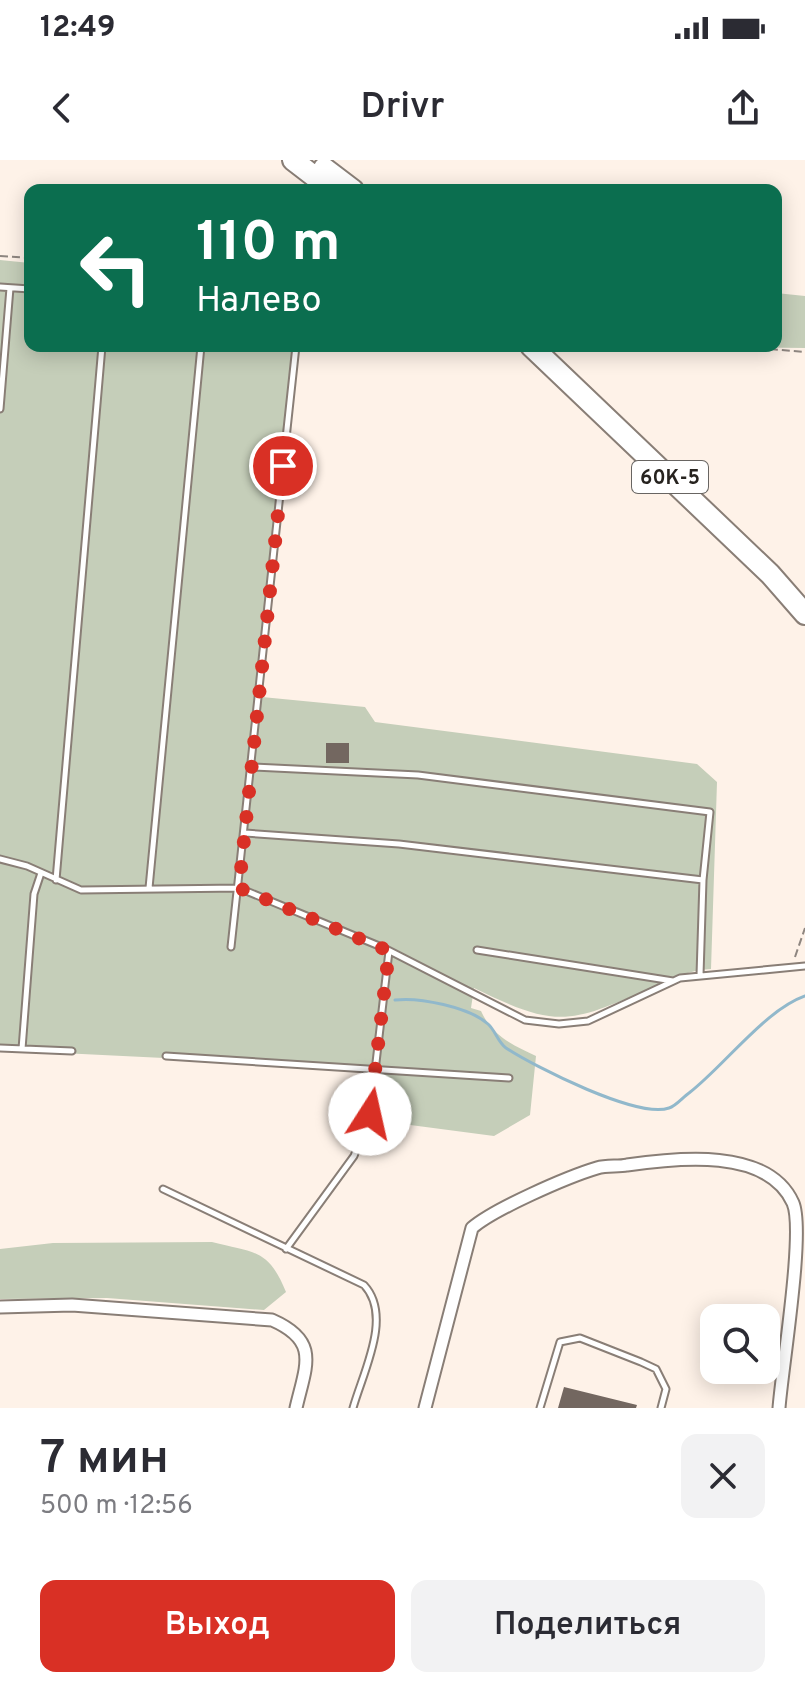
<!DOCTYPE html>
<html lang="ru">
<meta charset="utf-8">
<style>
:root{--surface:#fff;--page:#f2f2f3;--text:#2b2b33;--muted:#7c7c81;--accent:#d93025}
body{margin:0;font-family:Overpass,sans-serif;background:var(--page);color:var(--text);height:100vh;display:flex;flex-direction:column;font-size:30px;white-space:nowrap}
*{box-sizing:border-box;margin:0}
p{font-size:26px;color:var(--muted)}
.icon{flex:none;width:44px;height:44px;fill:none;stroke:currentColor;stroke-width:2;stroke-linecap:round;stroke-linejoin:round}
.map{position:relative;height:1248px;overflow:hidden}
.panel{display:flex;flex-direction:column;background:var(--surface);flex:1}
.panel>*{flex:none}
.top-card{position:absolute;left:24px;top:24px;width:758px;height:168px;border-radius:16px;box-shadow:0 4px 20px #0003;background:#0b6e4f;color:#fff;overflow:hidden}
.buttons{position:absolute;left:700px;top:1144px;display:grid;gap:16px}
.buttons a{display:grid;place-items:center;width:80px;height:80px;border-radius:16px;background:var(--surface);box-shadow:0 4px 20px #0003;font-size:40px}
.pin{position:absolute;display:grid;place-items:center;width:68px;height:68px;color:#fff;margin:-34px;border:4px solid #fff;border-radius:50%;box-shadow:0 2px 8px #0007}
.me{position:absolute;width:88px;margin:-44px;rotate:10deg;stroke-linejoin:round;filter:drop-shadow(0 0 6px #0008)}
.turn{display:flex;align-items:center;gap:28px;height:168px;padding:0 40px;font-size:36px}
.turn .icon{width:104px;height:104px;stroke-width:2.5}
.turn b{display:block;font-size:56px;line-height:68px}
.round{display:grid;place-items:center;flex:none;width:84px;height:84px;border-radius:16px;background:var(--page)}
.summary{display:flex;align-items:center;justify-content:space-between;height:136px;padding:0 40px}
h1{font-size:48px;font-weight:600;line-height:60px}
.cta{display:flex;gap:16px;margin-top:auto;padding:16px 40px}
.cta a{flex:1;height:92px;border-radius:16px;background:var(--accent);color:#fff;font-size:32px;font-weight:600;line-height:92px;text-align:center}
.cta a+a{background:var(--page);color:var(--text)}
.status{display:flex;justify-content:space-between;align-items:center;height:56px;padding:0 40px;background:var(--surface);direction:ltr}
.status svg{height:22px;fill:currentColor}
header{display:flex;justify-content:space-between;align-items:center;height:104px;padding:0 40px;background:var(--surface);font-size:36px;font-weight:600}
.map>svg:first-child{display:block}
.green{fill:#c5ceb9}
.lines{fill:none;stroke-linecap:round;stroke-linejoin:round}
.stream{stroke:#91b8cb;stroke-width:3}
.building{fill:#736760}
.lane-casing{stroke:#897e76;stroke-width:9}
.street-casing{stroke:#897e76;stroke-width:15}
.highway-casing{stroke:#897e76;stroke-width:24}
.path{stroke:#8e8680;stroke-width:2;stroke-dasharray:8 4;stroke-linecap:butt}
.lane{stroke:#fff;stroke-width:5}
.street{stroke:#fff;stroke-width:11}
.highway{stroke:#fff;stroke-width:20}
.route{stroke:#d93025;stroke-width:14;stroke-dasharray:0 25.2}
.labels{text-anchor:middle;stroke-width:8;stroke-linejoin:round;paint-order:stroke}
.shield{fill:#fff;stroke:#686562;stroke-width:2}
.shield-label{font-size:20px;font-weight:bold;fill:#27231f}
</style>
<div class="status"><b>12:49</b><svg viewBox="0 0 49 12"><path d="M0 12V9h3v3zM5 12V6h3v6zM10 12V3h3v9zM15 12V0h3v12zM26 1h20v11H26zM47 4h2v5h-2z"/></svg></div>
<header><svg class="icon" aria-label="back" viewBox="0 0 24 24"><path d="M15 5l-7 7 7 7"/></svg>Drivr<svg class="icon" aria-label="share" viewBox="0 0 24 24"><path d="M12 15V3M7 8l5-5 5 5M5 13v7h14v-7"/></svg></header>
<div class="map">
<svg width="805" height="1248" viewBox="0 0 805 1248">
<rect width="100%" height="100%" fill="#fef2e8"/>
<!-- green -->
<path class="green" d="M 0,100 L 30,103 L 30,186 L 299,186 L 262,537 L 365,547 L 375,562 L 697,604 L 717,622 L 711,809 C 689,810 672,819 653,827 C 569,864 558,869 474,828 L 471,848 L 481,851 C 492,876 513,885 536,896 L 530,955 L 494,976 L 380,961 L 369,908 L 0,890 Z
M 776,133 L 805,136 L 805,188 L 736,187 L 776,186 Z
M 212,1082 C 254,1093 268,1088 286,1132 L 264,1150 L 107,1138 L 0,1139 L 0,1089 L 53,1083 Z"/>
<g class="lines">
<!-- stream -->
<path class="stream" d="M 395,840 C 419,837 469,847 488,864 C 495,870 498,882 506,888 C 535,907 638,959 669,948 C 676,946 683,937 689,933 C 724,906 765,850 805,836"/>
</g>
<!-- building -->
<path class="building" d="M 326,583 L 349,583 L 349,603 L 326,603 Z
M 564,1227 L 637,1245 L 636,1248 L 558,1248 Z"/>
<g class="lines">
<defs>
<path id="lane" d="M 0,127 L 30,129
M 0,249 L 10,128
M 252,607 L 418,615 L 710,652 L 703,720 L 700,815
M 245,673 L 399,684 L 703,720
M 0,699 L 27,706 L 81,730 L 239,728 L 384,788 L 525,860 L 559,864 L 588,861 L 680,818 L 805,806
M 56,720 L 102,186
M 149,728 L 201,186
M 231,787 L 296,186
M 477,790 L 673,821
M 0,888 L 72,891
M 22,889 L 34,734 L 41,713
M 166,896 L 509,918
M 163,1029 L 364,1125 C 393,1156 363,1212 353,1248
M 286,1089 L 354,996 L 370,954 L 389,791
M 540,1248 L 560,1182 L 580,1178 L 641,1202 L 656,1209 L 666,1229 L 661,1248"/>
<path id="street" d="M 0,1147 L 72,1145 L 272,1160 C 320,1181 306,1205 296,1248
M 425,1248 L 472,1068 C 494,1049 567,1017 597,1008 C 607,1005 618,1007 627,1005 C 676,998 768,987 793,1043 C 805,1071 782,1208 779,1248"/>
<path id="highway" d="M 293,0 L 332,30
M 324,8 L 353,30
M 531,186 L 770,414 L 805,454"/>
</defs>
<!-- lane casing -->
<use href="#lane" class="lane-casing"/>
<!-- street casing -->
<use href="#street" class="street-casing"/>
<!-- highway casing -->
<use href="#highway" class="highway-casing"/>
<!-- path -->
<path class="path" d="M 0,96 L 30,98
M 734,186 L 805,192
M 795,797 L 805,768"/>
<!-- lane -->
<use href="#lane" class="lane"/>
<!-- street -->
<use href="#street" class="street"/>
<!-- highway -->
<use href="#highway" class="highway"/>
</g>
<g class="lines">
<!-- route -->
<path class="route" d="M 283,306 L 239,728 L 389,791 L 370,954"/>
</g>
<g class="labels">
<!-- shield labels -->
<rect class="shield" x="632" y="301" width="76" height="32" rx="6"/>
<g class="shield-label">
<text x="670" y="324">60К-5</text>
</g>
</g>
</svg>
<div class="buttons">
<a><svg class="icon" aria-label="search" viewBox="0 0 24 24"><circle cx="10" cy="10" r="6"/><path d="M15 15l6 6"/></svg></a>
</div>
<div class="pin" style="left:283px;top:306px;background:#d93025"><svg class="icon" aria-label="arrive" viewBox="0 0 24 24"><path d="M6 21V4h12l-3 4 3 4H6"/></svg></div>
<svg class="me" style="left:370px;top:954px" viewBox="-20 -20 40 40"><circle r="19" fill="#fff"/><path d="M0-13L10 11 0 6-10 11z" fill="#d93025"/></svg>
<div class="top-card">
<div class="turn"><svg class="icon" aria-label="left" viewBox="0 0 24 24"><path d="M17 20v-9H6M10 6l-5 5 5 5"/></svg><div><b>110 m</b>Налево</div></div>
</div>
</div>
<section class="panel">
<div class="summary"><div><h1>7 мин</h1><p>500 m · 12:56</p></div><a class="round"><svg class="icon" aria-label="close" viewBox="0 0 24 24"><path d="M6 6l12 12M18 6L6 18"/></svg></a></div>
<div class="cta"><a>Выход</a><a>Поделиться</a></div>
</section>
